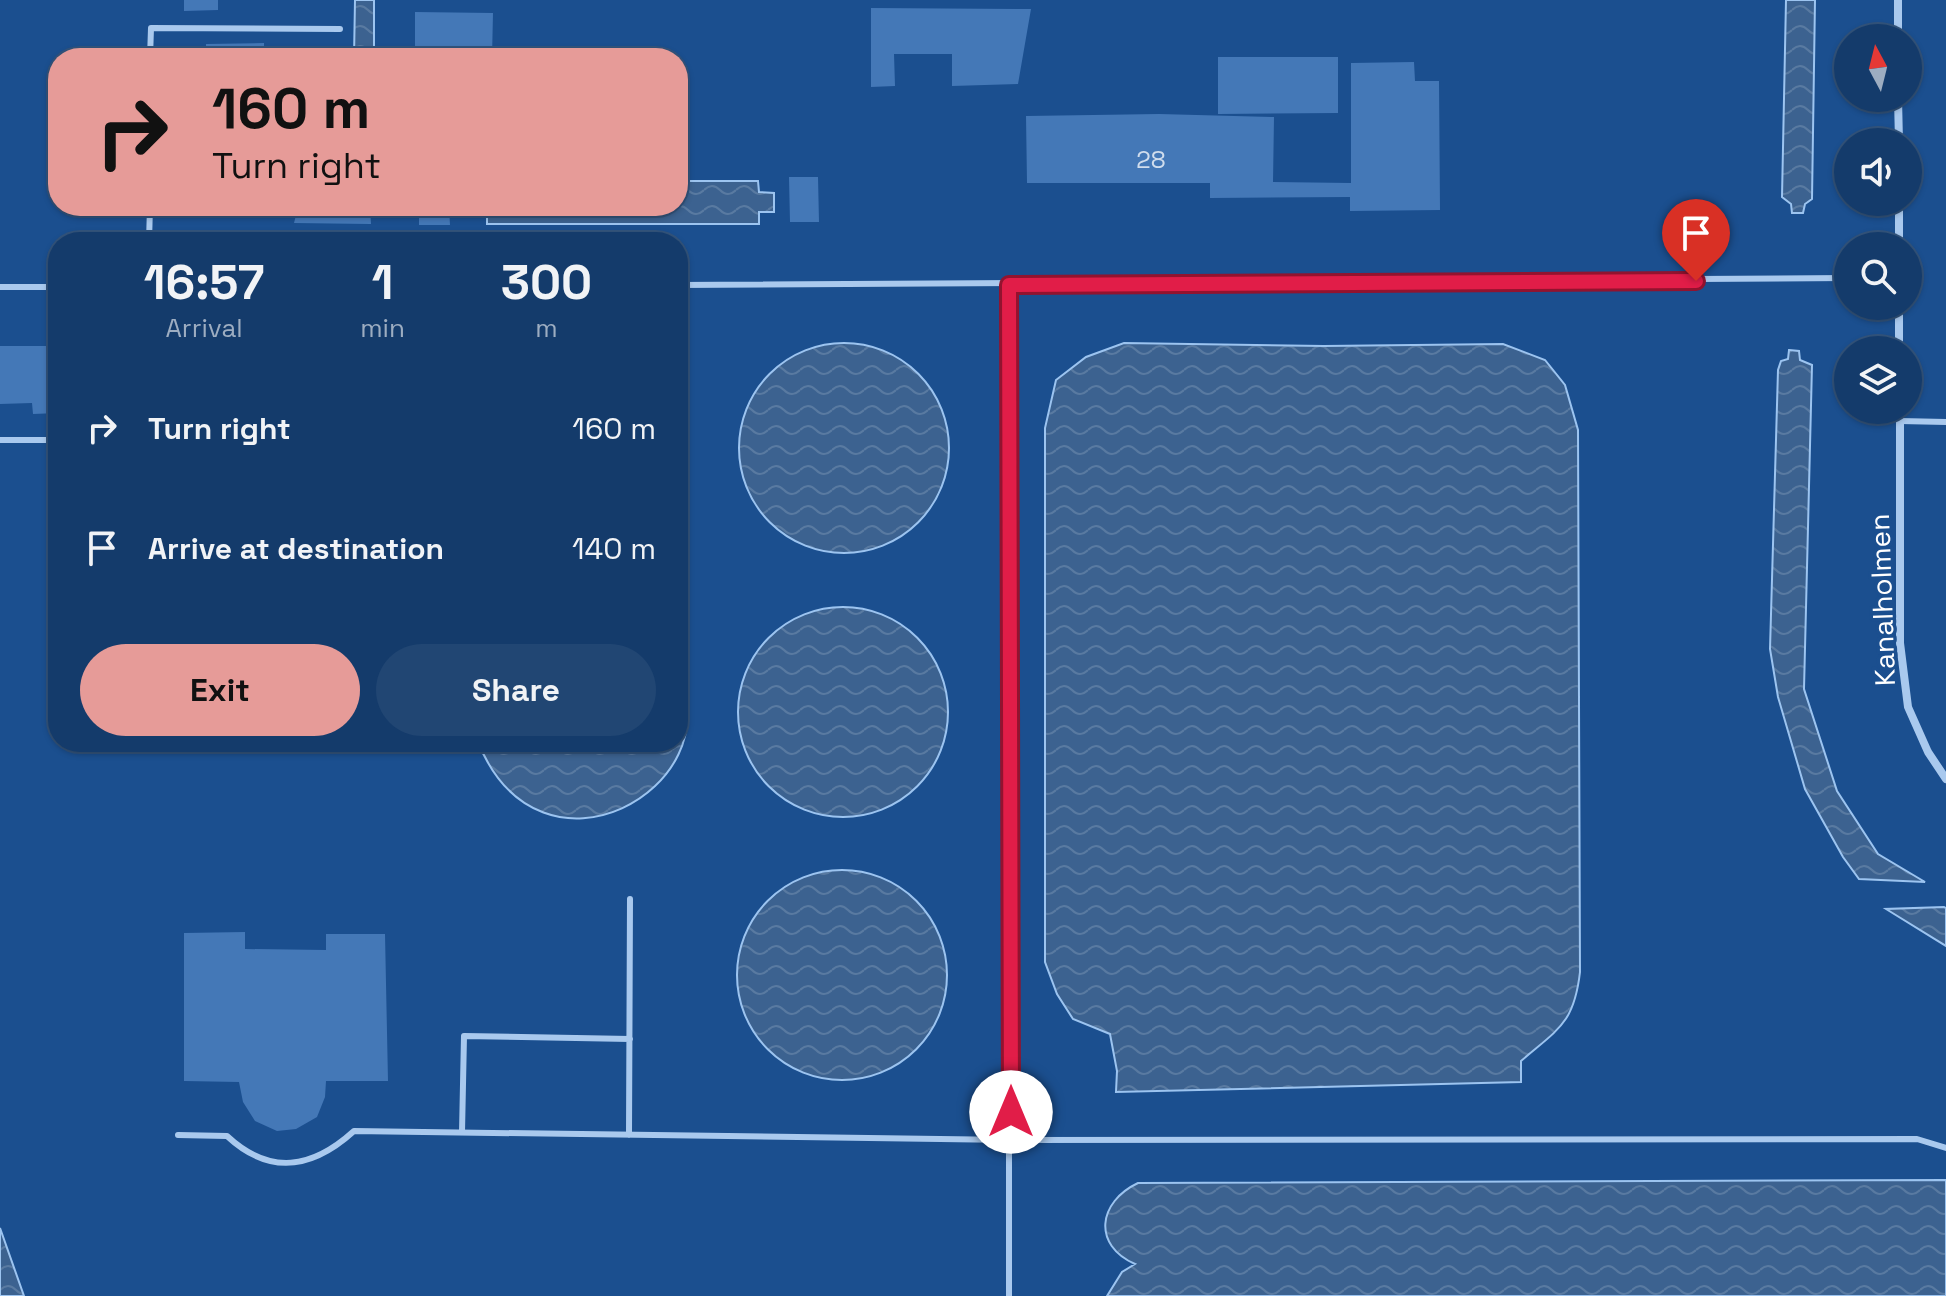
<!DOCTYPE html>
<style>
:root{--surface:#143b6b;--page:#214673;--text:#f1f3f6;--muted:#9dadc1;--line:#33557e;--accent:#e69b98}
body{margin:0;font-family:"Space Grotesk",sans-serif;background:var(--page);color:var(--text);height:100vh;display:flex;flex-direction:column;font-size:30px;white-space:nowrap}
*{box-sizing:border-box;margin:0}
p{font-size:26px;color:var(--muted)}
.icon{flex:none;width:44px;height:44px;fill:none;stroke:currentColor;stroke-width:2;stroke-linecap:round;stroke-linejoin:round}
.map{position:relative;flex:1;overflow:hidden}
.sheet{position:absolute;left:48px;top:232px;width:640px;height:520px;display:flex;flex-direction:column;background:var(--surface);border-radius:32px;box-shadow:0 2px 6px #0004,0 0 0 2px var(--line)}
.sheet>*{flex:none}
.guide{position:absolute;left:48px;top:48px;width:640px;height:168px;border-radius:32px;box-shadow:0 2px 6px #0004,0 0 0 2px var(--line);background:#e69b98;color:#111;overflow:hidden}
.needle{width:52px;rotate:353deg}
.tools{position:absolute;left:1834px;top:24px;display:grid;gap:16px}
.tools a{display:grid;place-items:center;width:88px;height:88px;border-radius:50%;background:var(--surface);box-shadow:0 2px 6px #0004,0 0 0 2px var(--line);font-size:40px}
.pin{position:absolute;display:grid;place-items:center;width:68px;height:68px;color:#fff;margin:-82px -34px;border-radius:50% 50% 50% 0;rotate:-45deg;box-shadow:0 0 8px #0007}
.pin .icon{rotate:45deg}
.me{position:absolute;width:88px;margin:-44px;rotate:0deg;stroke-linejoin:round;filter:drop-shadow(0 0 6px #0008)}
.turn{display:flex;align-items:center;gap:28px;height:168px;padding:0 32px;font-size:36px}
.turn .icon{width:104px;height:104px;stroke-width:2.5}
.turn b{display:block;font-size:56px;line-height:68px}
.eta{display:flex;justify-content:space-evenly;align-items:center;height:136px;text-align:center}
.eta b{font-size:48px;font-weight:800;line-height:56px}
.action{display:flex;gap:16px;margin-top:auto;padding:16px 32px}
.action a{flex:1;height:92px;border-radius:48px;background:var(--accent);color:#111;font-size:32px;font-weight:800;line-height:92px;text-align:center}
.action a+a{background:var(--page);color:var(--text)}
ul{padding:0;list-style:none}
li{display:flex;align-items:center;gap:24px;height:120px;padding:0 32px}
li div{flex:1}
li b{display:block;font-size:30px}
li em{font-style:normal}
.map>svg:first-child{display:block}
.water{fill:url(#water-waves);stroke:#9cc4f0;stroke-width:2}
.building{fill:#4478b7}
.lines{fill:none;stroke-linecap:round;stroke-linejoin:round}
.lane{stroke:#a9c9ee;stroke-width:6}
.street{stroke:#a9c9ee;stroke-width:8}
.route-casing{stroke:#92132f;stroke-width:20}
.route{stroke:#e11d48;stroke-width:14}
.labels{text-anchor:middle;stroke-width:7;stroke-linejoin:round;paint-order:stroke}
.number-label{font-size:24px;fill:#d0dded}
.street-label{font-size:28px;fill:#fff;stroke:#1b4f8f}
</style>
<div class="map">
<svg width="1946" height="1296" viewBox="0 0 1946 1296">
<defs>
<pattern id="water-waves" width="16" height="10" patternUnits="userSpaceOnUse" patternTransform="scale(2)"><rect width="16" height="10" fill="#3c6290"/><path d="M0 5q4-4 8 0t8 0" fill="none" stroke="#597aa1"/></pattern>
</defs>
<rect width="100%" height="100%" fill="#1b4f8f"/>
<!-- water -->
<path class="water" d="M 355,0 L 374,0 L 374,58 L 354,58 Z
M 1786,0 L 1815,0 L 1812,199 L 1805,204 L 1803,213 L 1792,213 L 1791,204 L 1782,197 Z
M 678,181 L 758,181 L 759,192 L 774,193 L 774,212 L 759,212 L 759,224 L 487,224 L 487,206 L 678,206 Z
M739 448a105 105 0 1 1 210 0a105 105 0 1 1-210 0Z
M 1124,343 L 1324,346 L 1503,344 L 1545,360 L 1565,385 L 1578,430 L 1580,972 C 1574,1024 1558,1029 1521,1061 L 1521,1082 L 1116,1092 L 1117,1071 L 1110,1034 L 1073,1019 L 1057,994 L 1045,962 L 1045,428 L 1056,380 L 1086,357 Z
M 1789,350 L 1799,351 L 1800,360 L 1812,365 L 1804,689 L 1837,791 L 1878,854 L 1925,882 L 1859,879 L 1843,857 L 1805,789 L 1778,697 L 1770,649 L 1778,370 L 1781,361 L 1788,359 Z
M 678,412 L 686,457 L 678,488 Z
M738 712a105 105 0 1 1 210 0a105 105 0 1 1-210 0Z
M 678,676 C 732,786 541,897 478,742 L 678,742 Z
M737 975a105 105 0 1 1 210 0a105 105 0 1 1-210 0Z
M 1946,908 L 1946,946 L 1886,909 L 1944,907 Z
M 1946,1180 L 1946,1296 L 1107,1296 L 1122,1272 L 1135,1264 C 1092,1245 1098,1202 1138,1183 Z
M 0,1228 L 24,1296 L 0,1296 Z"/>
<!-- building -->
<path class="building" d="M 184,0 L 218,0 L 218,10 L 184,11 Z
M 871,8 L 1031,9 L 1018,84 L 952,86 L 952,54 L 894,54 L 895,86 L 871,87 Z
M 415,12 L 493,13 L 492,58 L 415,58 Z
M 264,43 L 264,58 L 206,58 L 206,44 Z
M 1218,57 L 1338,57 L 1338,113 L 1218,114 Z
M 1414,62 L 1415,81 L 1439,81 L 1440,210 L 1350,211 L 1350,197 L 1210,198 L 1210,183 L 1027,183 L 1026,116 L 1159,114 L 1274,117 L 1273,182 L 1351,183 L 1351,63 Z
M 789,177 L 818,177 L 819,222 L 790,222 Z
M 183,206 L 370,206 L 371,224 L 294,223 L 296,215 L 183,214 Z
M 419,206 L 449,206 L 450,225 L 419,225 Z
M 0,346 L 58,346 L 58,413 L 33,414 L 32,403 L 0,404 Z
M 245,932 L 245,949 L 326,950 L 326,934 L 385,934 L 388,1081 L 326,1081 L 325,1097 L 317,1117 L 296,1129 L 277,1131 L 255,1121 L 243,1102 L 239,1082 L 184,1081 L 184,933 Z"/>
<g class="lines">
<!-- lane -->
<path class="lane" d="M 150,58 L 151,28 L 340,29
M 149,242 L 150,206
M 678,285 L 1848,278
M 1009,285 L 1009,1296
M 0,287 L 58,287
M 1900,421 L 1946,422
M 0,440 L 58,440
M 462,1132 L 464,1036 L 630,1039
M 178,1135 L 227,1136 C 270,1176 312,1169 354,1131 L 1011,1140 L 1917,1139 L 1946,1148
M 629,1135 L 630,899"/>
<!-- street -->
<path class="street" d="M 1898,0 L 1898,38
M 1898,98 L 1899,142
M 1899,202 L 1899,246
M 1899,306 L 1899,350
M 1900,410 L 1900,643 L 1908,707 L 1928,752 L 1946,779"/>
</g>
<g class="lines">
<defs>
<path id="route" d="M 1011,1112 L 1009,285 L 1696,281"/>
</defs>
<!-- route casing -->
<use href="#route" class="route-casing"/>
<!-- route -->
<use href="#route" class="route"/>
</g>
<g class="labels">
<!-- number labels -->
<g class="number-label">
<text x="1151" y="168">28</text>
</g>
<!-- street labels -->
<g class="street-label">
<text transform="translate(1882 600) rotate(-92)" y="10">Kanalholmen</text>
</g>
</g>
</svg>
<div class="tools">
<a><svg class="needle" viewBox="-14 -14 28 28"><path d="M0-13l5 13h-10z" fill="#e53935"/><path d="M0 13l5-13h-10z" fill="#9dadc1"/></svg></a>
<a><svg class="icon" aria-label="sound" viewBox="0 0 24 24"><path d="M4 9h4l5-4v14l-5-4H4zM17 9q2 3 0 6"/></svg></a>
<a><svg class="icon" aria-label="search" viewBox="0 0 24 24"><circle cx="10" cy="10" r="6"/><path d="M15 15l6 6"/></svg></a>
<a><svg class="icon" aria-label="layers" viewBox="0 0 24 24"><path d="M12 4l9 5-9 5-9-5zM3 14l9 5 9-5"/></svg></a>
</div>
<div class="pin" style="left:1696px;top:281px;background:#d93025"><svg class="icon" aria-label="arrive" viewBox="0 0 24 24"><path d="M6 21V4h12l-3 4 3 4H6"/></svg></div>
<svg class="me" style="left:1011px;top:1112px" viewBox="-20 -20 40 40"><circle r="19" fill="#fff"/><path d="M0-13L10 11 0 6-10 11z" fill="#e11d48"/></svg>
<div class="guide">
<div class="turn"><svg class="icon" aria-label="right" viewBox="0 0 24 24"><path d="M7 20v-9h11M14 6l5 5-5 5"/></svg><div><b>160 m</b>Turn right</div></div>
</div>
<section class="sheet">
<div class="eta">
<div><b>16:57</b><p>Arrival</p></div>
<div><b>1</b><p>min</p></div>
<div><b>300</b><p>m</p></div>
</div>
<ul>
<li><svg class="icon" aria-label="right" viewBox="0 0 24 24"><path d="M7 20v-9h11M14 6l5 5-5 5"/></svg><div><b>Turn right</b></div><em>160 m</em></li>
<li><svg class="icon" aria-label="arrive" viewBox="0 0 24 24"><path d="M6 21V4h12l-3 4 3 4H6"/></svg><div><b>Arrive at destination</b></div><em>140 m</em></li>
</ul>
<div class="action"><a>Exit</a><a>Share</a></div>
</section>
</div>
